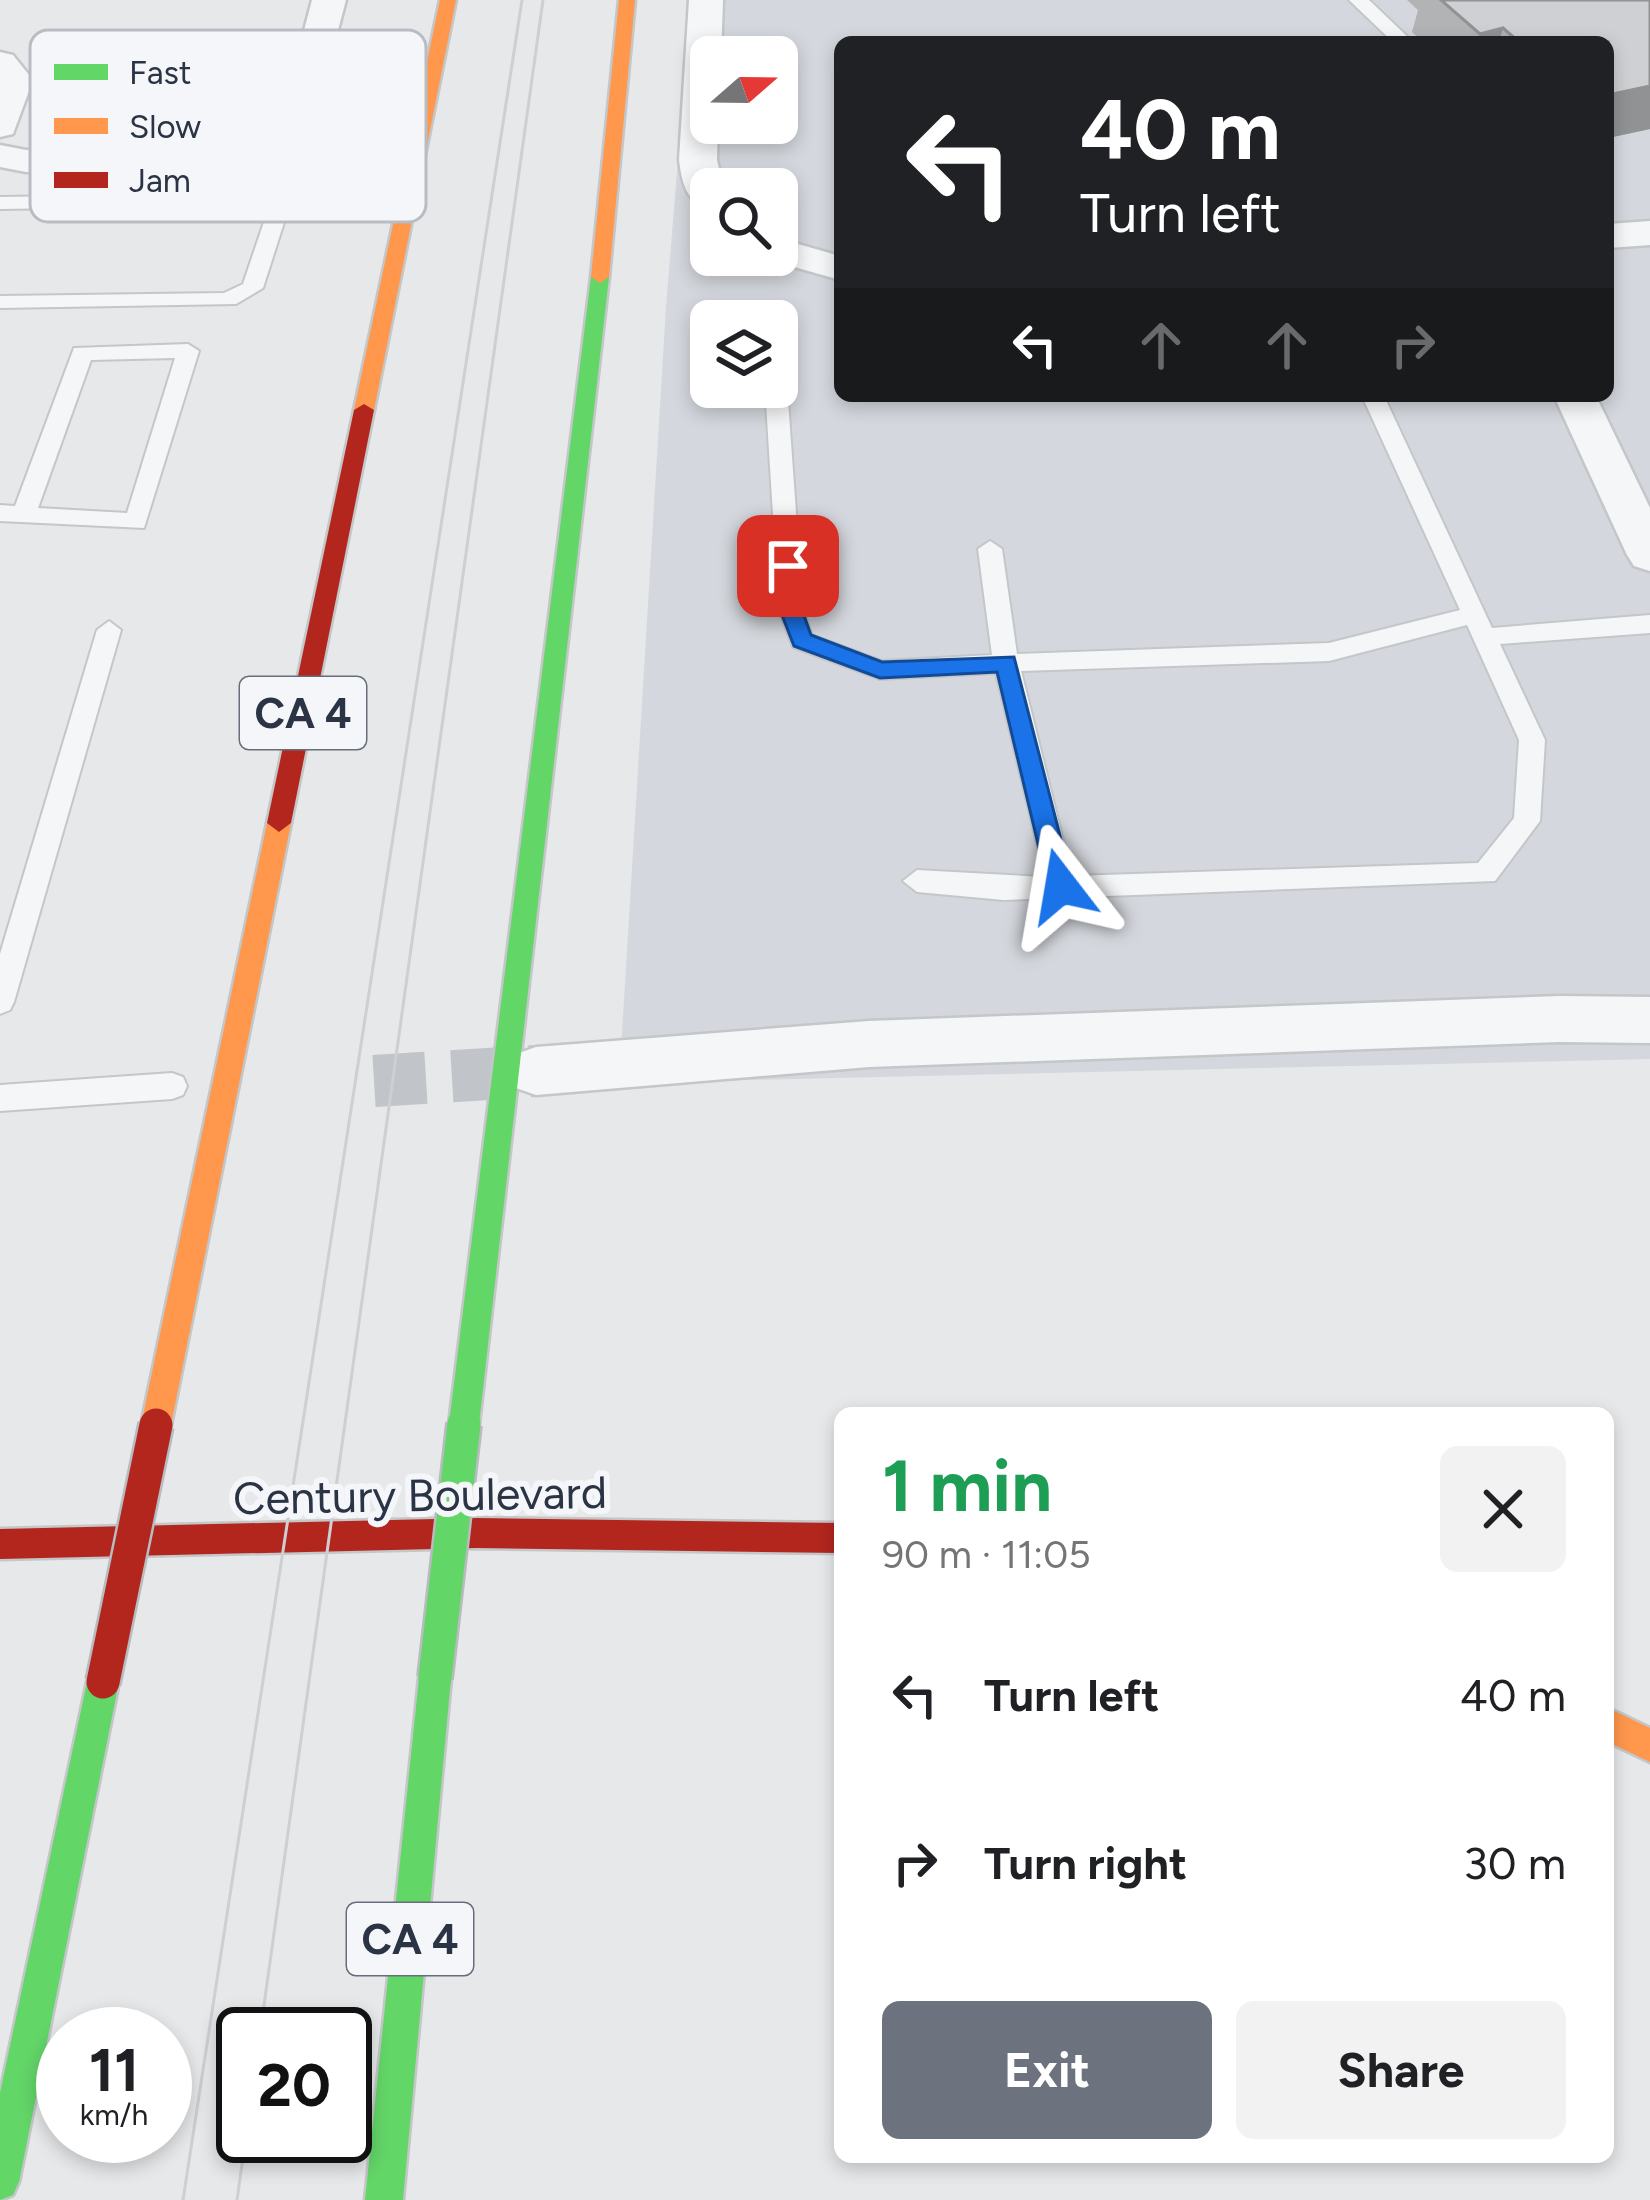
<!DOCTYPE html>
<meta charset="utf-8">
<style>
:root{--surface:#fff;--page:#f2f2f2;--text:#202124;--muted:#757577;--accent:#6c737f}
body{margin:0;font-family:Figtree,sans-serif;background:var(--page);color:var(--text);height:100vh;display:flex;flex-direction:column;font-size:45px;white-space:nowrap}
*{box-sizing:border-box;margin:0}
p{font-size:39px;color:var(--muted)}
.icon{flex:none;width:66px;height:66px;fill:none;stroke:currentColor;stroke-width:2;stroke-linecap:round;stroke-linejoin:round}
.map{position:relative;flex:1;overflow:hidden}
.panel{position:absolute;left:834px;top:1407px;width:780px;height:756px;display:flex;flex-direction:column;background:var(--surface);border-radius:18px;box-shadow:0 6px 18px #0003}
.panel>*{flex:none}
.top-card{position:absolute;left:834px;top:36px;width:780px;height:366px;border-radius:18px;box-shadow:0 6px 18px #0003;background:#202124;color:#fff;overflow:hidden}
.needle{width:78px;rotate:70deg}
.fabs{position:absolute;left:690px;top:36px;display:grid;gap:24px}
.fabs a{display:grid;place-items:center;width:108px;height:108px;border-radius:18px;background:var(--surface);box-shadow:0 6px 18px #0003;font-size:60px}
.speed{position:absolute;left:36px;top:2007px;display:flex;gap:24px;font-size:60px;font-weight:700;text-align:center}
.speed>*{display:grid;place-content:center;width:156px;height:156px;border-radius:50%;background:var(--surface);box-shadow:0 6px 18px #0003;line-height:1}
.speed small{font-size:30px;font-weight:400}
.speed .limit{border:6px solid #111;border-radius:18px;background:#fff;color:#111}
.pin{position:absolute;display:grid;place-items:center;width:102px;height:102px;color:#fff;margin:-51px;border-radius:24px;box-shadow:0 6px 18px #0006}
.me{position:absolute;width:132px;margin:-66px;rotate:346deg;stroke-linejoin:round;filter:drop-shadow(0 0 9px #0008)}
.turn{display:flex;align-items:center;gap:42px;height:252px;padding:0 48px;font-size:54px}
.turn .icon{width:156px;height:156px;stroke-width:2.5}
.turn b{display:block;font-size:84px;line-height:102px}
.lanes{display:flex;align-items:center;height:114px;padding:0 48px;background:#0003;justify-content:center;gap:60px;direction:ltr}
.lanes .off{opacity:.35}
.round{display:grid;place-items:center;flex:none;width:126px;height:126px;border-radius:18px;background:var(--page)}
.head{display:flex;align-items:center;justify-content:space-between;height:204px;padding:0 48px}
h1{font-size:72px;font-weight:700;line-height:90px;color:#1e9e55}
.cta{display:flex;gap:24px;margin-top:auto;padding:24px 48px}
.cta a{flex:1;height:138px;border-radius:18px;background:var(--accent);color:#fff;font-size:48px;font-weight:700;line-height:138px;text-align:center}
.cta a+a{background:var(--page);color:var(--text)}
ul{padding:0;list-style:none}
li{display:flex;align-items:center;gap:36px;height:168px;padding:0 48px}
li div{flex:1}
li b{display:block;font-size:45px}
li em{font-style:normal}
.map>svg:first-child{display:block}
.built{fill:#d4d7dd;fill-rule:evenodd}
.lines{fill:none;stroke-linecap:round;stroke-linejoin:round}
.street-tunnel{stroke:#c1c4c9;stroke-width:52;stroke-dasharray:52 26;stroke-linecap:butt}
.lane-casing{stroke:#c4c6c8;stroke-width:4}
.street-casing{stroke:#c4c6c8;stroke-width:5}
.fast-casing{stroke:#c4c6c8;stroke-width:5}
.slow-casing{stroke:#c4c6c8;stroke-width:5}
.jam-casing{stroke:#c4c6c8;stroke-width:5}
.lane{fill:#f5f6f7;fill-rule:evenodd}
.street{fill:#f5f6f7;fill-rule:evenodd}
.fast{fill:#63d668;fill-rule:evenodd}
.slow{fill:#ff974d;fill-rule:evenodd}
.jam{fill:#b3261e;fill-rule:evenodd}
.tram{stroke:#cecfd2;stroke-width:3}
.fast-bridge-casing{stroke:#b8bbbf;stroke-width:38;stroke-linecap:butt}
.jam-bridge-casing{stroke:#b8bbbf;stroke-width:38;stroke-linecap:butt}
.fast-bridge{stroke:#63d668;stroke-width:33}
.jam-bridge{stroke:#b3261e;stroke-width:33}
.wall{fill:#b1b3b5}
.shaded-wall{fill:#909294}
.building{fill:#ced0d3;stroke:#909294;stroke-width:3}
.route{fill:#1a73e8;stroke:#114b97;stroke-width:3}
.labels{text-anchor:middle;stroke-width:12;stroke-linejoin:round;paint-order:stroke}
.shield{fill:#f4f6f9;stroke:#676e7b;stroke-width:3}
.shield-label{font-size:42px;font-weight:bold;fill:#2b3445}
.street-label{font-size:45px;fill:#2b3445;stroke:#f4f6f9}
.key{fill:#f4f6f9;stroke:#b8bcc3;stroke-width:3}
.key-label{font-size:33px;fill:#2b3445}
</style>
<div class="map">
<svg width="1650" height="2200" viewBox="0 0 1650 2200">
<rect width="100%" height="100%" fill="#e6e8ea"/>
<!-- built -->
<path class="built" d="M 691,0 L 1650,0 L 1650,1059 L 619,1083 L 666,307 ZM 840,42 L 1608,42 L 1608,396 L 840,396 ZM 711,57 L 777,57 L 777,123 L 711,123 ZM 711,189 L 777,189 L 777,255 L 711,255 ZM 711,321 L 777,321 L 777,387 L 711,387 Z"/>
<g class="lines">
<!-- street-tunnel -->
<path class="street-tunnel" d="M 374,1081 L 536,1071"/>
<defs>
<path id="lane" d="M 1349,0 L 1369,0 L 1413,42 L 1393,42 Z
M 268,193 L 275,195 L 287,213 L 263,288 L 236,304 L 0,308 L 0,296 L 224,293 L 243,284 L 267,213 L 262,205 L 0,209 L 0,197 Z
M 188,344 L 199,351 L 144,528 L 0,521 L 0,505 L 15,506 L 74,348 ZM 175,358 L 127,513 L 38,508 L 91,360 Z
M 777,380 L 787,387 L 803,610 L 812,635 L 882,661 L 992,655 L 978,549 L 990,541 L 1002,549 L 1017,654 L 1329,643 L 1460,610 L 1362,396 L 1384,396 L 1492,628 L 1650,615 L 1650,633 L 1500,644 L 1545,740 L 1540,821 L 1495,881 L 1004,900 L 917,892 L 903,881 L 917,870 L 1045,877 L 996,673 L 880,679 L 793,647 L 779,610 L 765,387 L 777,387 ZM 1467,625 L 1519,740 L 1514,818 L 1478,863 L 1072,876 L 1021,671 L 1329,661 Z
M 109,621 L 121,630 L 14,1002 L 10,1010 L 0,1014 L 0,954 L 97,630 Z
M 172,1073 L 183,1077 L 187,1086 L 183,1095 L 172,1099 L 0,1111 L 0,1085 Z"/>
<path id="street" d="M 312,0 L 346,0 L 306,151 L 261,167 L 26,172 L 0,167 L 0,145 L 26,150 L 256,145 L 276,137 Z
M 689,0 L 723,0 L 721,57 L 711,57 L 711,123 L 718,123 L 717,160 L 724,189 L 711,189 L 711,209 C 686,203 682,183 679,160 Z
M 0,52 L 13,55 L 33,80 L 13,134 L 0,137 Z
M 1650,221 L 1650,245 L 1608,248 L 1608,224 Z
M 777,238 L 840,256 L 840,280 L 763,258 L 761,255 L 777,255 Z
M 1554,396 L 1596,396 L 1650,508 L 1650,571 L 1634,566 L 1627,555 Z
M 1560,996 L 1650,997 L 1650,1043 L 1560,1042 L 869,1067 L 536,1095 L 516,1088 L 508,1071 L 516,1054 L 536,1047 L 869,1021 Z"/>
<path id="fast" d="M 600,271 L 609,277 L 479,1424 L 475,1434 L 464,1438 L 453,1434 L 449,1424 L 591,277 Z
M 435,1662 L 447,1666 L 451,1678 L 403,2200 L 365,2200 L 419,1678 L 423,1666 Z
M 103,1666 L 115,1670 L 119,1682 L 19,2182 L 13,2195 L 0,2200 L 0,2093 L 87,1682 L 91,1670 Z"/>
<path id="slow" d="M 440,0 L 456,0 L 374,410 L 364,416 L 354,410 Z
M 619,0 L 635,0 L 609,277 L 600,283 L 591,277 Z
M 279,814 L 291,823 L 171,1425 L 167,1435 L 156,1439 L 145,1435 L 141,1425 L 267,823 Z
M 1608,1708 L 1650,1728 L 1650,1762 L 1608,1742 Z"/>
<path id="jam" d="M 364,404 L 374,410 L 291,823 L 279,832 L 267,823 L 354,410 Z
M 477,1518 L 840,1523 L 840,1553 L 477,1548 L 0,1559 L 0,1529 Z"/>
</defs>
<!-- lane casing -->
<use href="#lane" class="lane-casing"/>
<!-- street casing -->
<use href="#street" class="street-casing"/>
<!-- fast casing -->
<use href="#fast" class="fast-casing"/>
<!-- slow casing -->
<use href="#slow" class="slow-casing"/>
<!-- jam casing -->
<use href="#jam" class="jam-casing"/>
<!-- lane -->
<use href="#lane" class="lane"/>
<!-- street -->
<use href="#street" class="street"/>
<!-- fast -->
<use href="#fast" class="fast"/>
<!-- slow -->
<use href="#slow" class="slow"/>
<!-- jam -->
<use href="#jam" class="jam"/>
<!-- tram -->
<path class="tram" d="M 260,2034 L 543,0
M 183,2200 L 522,0
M 237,2200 L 246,2136"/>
<defs>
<path id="fast-bridge" d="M 435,1678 L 464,1424"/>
<path id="jam-bridge" d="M 103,1682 L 156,1425"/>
</defs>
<!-- fast-bridge casing -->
<use href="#fast-bridge" class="fast-bridge-casing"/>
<!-- jam-bridge casing -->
<use href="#jam-bridge" class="jam-bridge-casing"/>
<!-- fast-bridge -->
<use href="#fast-bridge" class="fast-bridge"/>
<!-- jam-bridge -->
<use href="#jam-bridge" class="jam-bridge"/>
</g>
<!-- wall -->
<path class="wall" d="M 1407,0 L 1650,0 L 1650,129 L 1608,138 L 1608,42 L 1423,42 L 1412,32 L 1418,10 Z"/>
<!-- shaded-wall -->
<path class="shaded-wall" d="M 1503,28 L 1499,42 L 1477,42 L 1480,34 Z
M 1650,86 L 1650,129 L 1608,138 L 1608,95 Z"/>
<!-- building -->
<path class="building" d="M 1441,0 L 1650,0 L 1650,86 L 1608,95 L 1608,42 L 1519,42 L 1503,28 L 1480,34 Z"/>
<!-- route -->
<path class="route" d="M 788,558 L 799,566 L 802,610 L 811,635 L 882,662 L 1014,657 L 1073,886 L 1070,893 L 1061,896 L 1048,886 L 997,672 L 880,678 L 794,646 L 780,610 L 777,566 Z"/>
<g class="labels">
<!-- shield labels -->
<g class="shield">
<rect x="240" y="677" width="126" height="72" rx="9"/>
<rect x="347" y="1903" width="126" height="72" rx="9"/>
</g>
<g class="shield-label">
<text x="303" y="728">CA 4</text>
<text x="410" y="1954">CA 4</text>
</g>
<!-- street labels -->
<g class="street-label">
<text transform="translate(420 1495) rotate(-1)" y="16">Century Boulevard</text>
</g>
</g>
<!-- legend -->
<rect x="30" y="30" width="396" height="192" rx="18" class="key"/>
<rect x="54" y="64" width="54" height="16" fill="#63d668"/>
<rect x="54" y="118" width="54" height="16" fill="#ff974d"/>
<rect x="54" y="172" width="54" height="16" fill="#b3261e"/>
<g class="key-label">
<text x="129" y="84">Fast</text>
<text x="129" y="138">Slow</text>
<text x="129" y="192">Jam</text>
</g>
</svg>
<div class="fabs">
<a><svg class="needle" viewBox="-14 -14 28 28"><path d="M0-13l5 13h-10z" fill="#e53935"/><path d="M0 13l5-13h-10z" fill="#757577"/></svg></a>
<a><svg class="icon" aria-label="search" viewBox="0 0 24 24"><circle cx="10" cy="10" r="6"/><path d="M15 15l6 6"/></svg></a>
<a><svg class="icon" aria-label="layers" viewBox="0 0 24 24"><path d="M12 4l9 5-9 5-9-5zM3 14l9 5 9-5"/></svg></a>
</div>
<div class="speed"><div>11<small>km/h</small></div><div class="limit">20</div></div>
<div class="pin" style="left:788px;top:566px;background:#d93025"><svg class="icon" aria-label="arrive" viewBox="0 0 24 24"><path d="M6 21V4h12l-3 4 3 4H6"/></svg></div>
<svg class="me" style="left:1061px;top:886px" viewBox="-20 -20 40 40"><path d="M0-17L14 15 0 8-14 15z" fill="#1a73e8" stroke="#fff" stroke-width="4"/></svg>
<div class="top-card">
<div class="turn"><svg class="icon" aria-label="left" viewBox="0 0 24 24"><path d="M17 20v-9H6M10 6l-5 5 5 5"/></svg><div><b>40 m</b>Turn left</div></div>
<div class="lanes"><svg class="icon" aria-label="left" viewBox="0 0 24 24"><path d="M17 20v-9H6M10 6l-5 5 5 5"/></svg><svg class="icon off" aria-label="ahead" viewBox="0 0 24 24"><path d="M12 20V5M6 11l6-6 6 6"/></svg><svg class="icon off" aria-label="ahead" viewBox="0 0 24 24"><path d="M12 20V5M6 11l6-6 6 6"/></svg><svg class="icon off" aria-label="right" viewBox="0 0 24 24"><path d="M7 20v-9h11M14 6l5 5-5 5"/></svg></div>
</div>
<section class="panel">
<div class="head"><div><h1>1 min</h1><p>90 m · 11:05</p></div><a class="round"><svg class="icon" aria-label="close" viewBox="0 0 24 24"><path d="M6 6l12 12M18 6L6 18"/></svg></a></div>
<ul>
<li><svg class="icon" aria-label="left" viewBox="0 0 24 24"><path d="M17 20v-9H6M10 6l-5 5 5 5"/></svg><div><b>Turn left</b></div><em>40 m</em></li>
<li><svg class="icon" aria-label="right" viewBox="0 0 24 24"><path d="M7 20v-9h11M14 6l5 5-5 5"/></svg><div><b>Turn right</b></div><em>30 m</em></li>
</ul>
<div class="cta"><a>Exit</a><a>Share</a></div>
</section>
</div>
